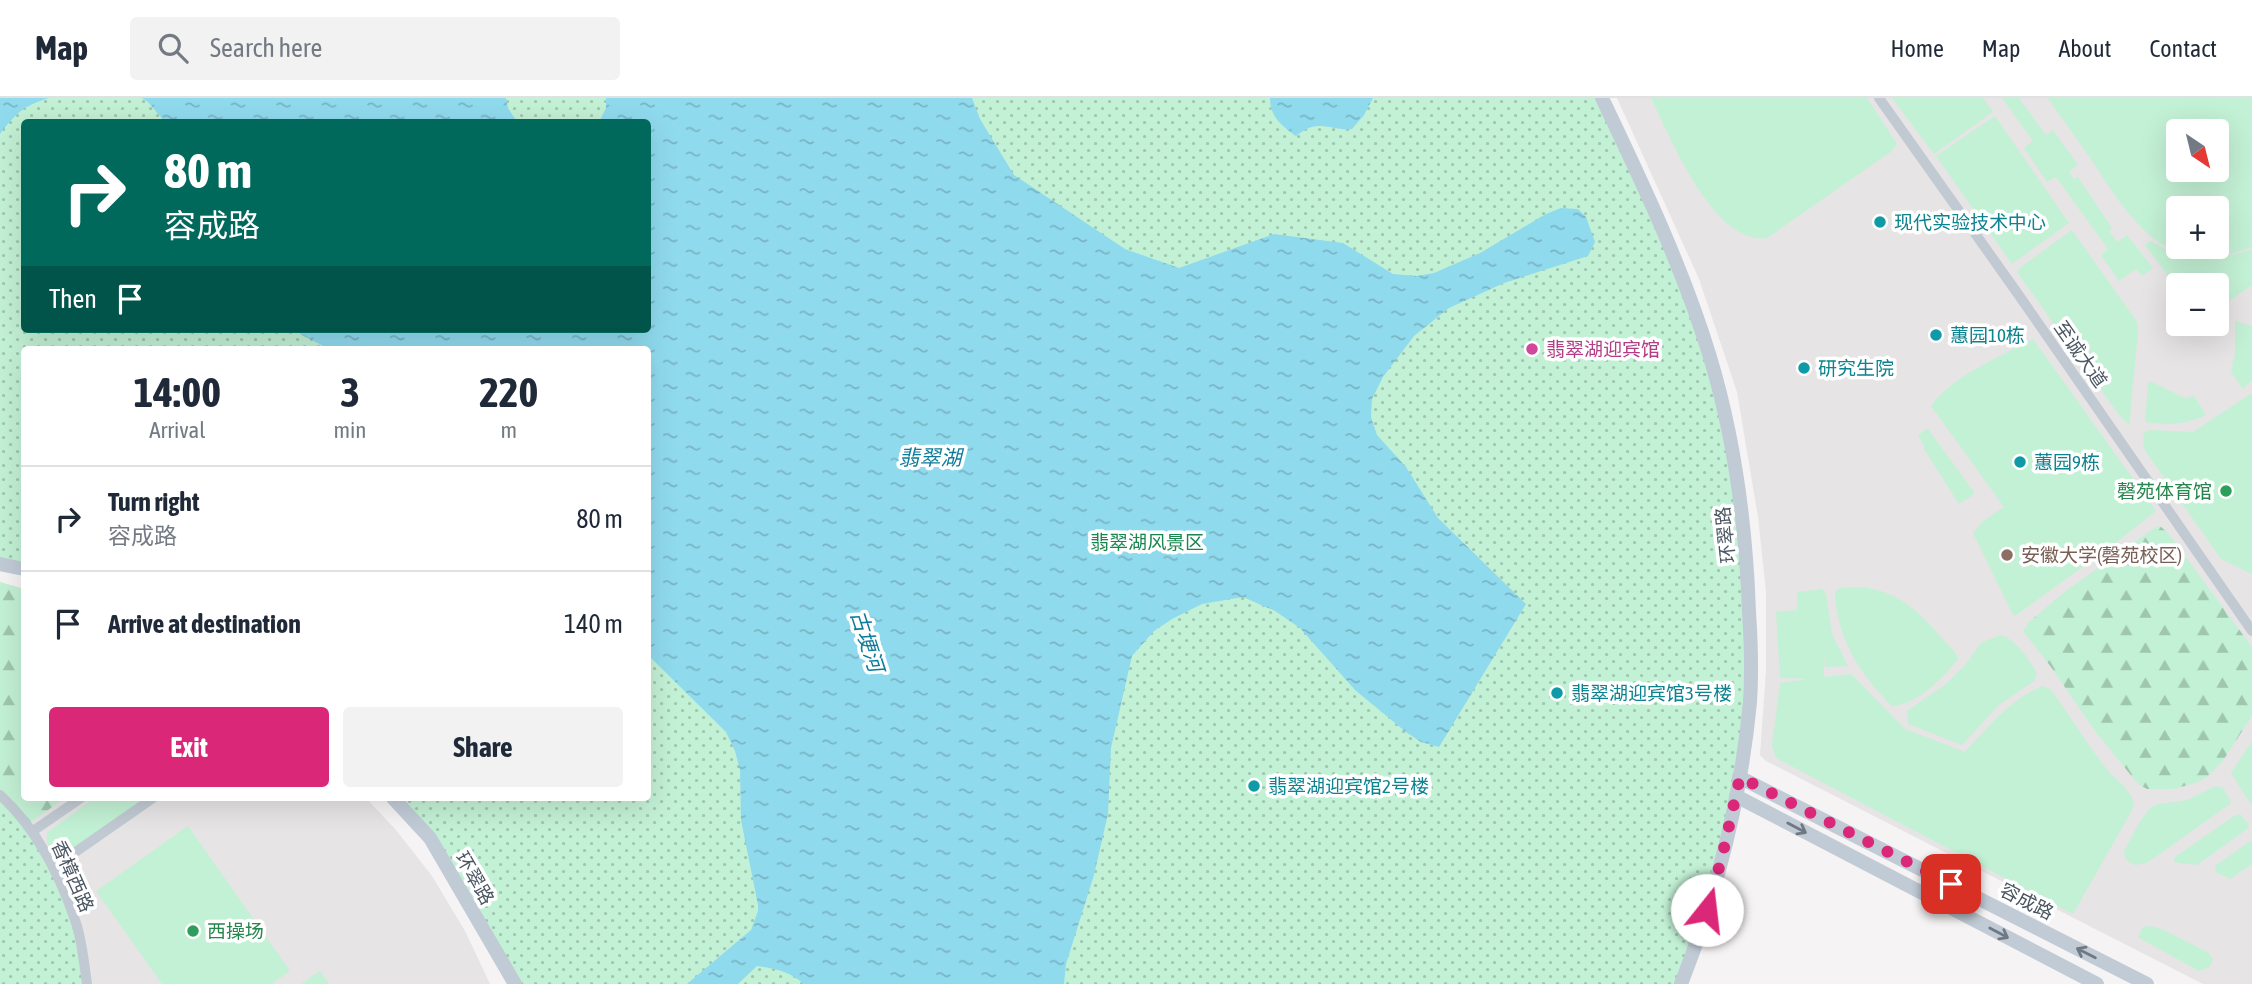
<!DOCTYPE html>
<meta charset="utf-8">
<style>
:root{--surface:#fff;--page:#f2f2f3;--text:#1f2937;--muted:#747a83;--line:#e0e1e3;--accent:#db2777}
body{margin:0;font-family:"Asap Condensed","Noto Sans SC",sans-serif;background:var(--page);color:var(--text);height:100vh;display:flex;flex-direction:column;font-size:26px;white-space:nowrap}
*{box-sizing:border-box;margin:0}
p{font-size:23px;color:var(--muted)}
.icon{flex:none;width:38px;height:38px;fill:none;stroke:currentColor;stroke-width:2;stroke-linecap:round;stroke-linejoin:round}
.map{position:relative;flex:1;overflow:hidden}
.panel{position:absolute;left:21px;top:248px;width:630px;height:455px;display:flex;flex-direction:column;background:var(--surface);border-radius:7px;box-shadow:0 7px 28px #0002}
.panel>*{flex:none}
.top-card{position:absolute;left:21px;top:21px;width:630px;height:214px;border-radius:7px;box-shadow:0 7px 28px #0002;background:#00695c;color:#fff;overflow:hidden}
.needle{width:46px;rotate:145deg}
.fabs{position:absolute;left:2166px;top:21px;display:grid;gap:14px}
.fabs a{display:grid;place-items:center;width:63px;height:63px;border-radius:7px;background:var(--surface);box-shadow:0 7px 28px #0002;font-size:35px}
.pin{position:absolute;display:grid;place-items:center;width:60px;height:60px;color:#fff;margin:-30px;border-radius:14px;box-shadow:0 4px 10px #0006}
.me{position:absolute;width:77px;margin:-38px;rotate:16deg;stroke-linejoin:round;filter:drop-shadow(0 0 5px #0008)}
.turn{display:flex;align-items:center;gap:24px;height:147px;padding:0 28px;font-size:32px}
.turn .icon{width:91px;height:91px;stroke-width:2.5}
.turn b{display:block;font-size:49px;line-height:60px}
.then{display:flex;align-items:center;height:66px;padding:0 28px;background:#0003;gap:14px;font-size:26px}
.eta{display:flex;justify-content:space-evenly;align-items:center;height:119px;text-align:center}
.eta b{font-size:42px;font-weight:700;line-height:49px}
.cta{display:flex;gap:14px;margin-top:auto;padding:14px 28px}
.cta a{flex:1;height:80px;border-radius:7px;background:var(--accent);color:#fff;font-size:28px;font-weight:700;line-height:80px;text-align:center}
.cta a+a{background:var(--page);color:var(--text)}
ul{padding:0;list-style:none}
li{display:flex;align-items:center;gap:21px;height:105px;padding:0 28px;border-top:2px solid var(--line)}
li div{flex:1}
li b{display:block;font-size:26px}
li em{font-style:normal}
header{display:flex;align-items:center;gap:42px;box-sizing:border-box;height:98px;padding:0 35px;background:var(--surface);border-bottom:2px solid var(--line)}
header strong{font-size:33px}
nav{display:flex;gap:38px;margin-inline-start:auto;font-size:24px}
.search{width:490px;height:63px;background:var(--page);display:flex;align-items:center;gap:18px;box-sizing:border-box;padding:0 24px;border-radius:7px;color:var(--muted);font-size:26px}
.map>svg:first-child{display:block}
.education{fill:#e6e4e5;fill-rule:evenodd}
.grass{fill:#c3f1d5;fill-rule:evenodd}
.forest{fill:url(#forest-firs)}
.park{fill:url(#park-dots);fill-rule:evenodd}
.water{fill:url(#water-ripples)}
.lines{fill:none;stroke-linecap:round;stroke-linejoin:round}
.street{stroke:#c1cad2;stroke-width:10}
.secondary{stroke:#c1cbd6;stroke-width:14}
.oneway{stroke:#6e7984}
.route{stroke:#db2777;stroke-width:12;stroke-dasharray:0 21.6}
.culture-dot{fill:#0f9aa8;stroke:#fff;stroke-width:2.5}
.hotel-dot{fill:#d1479c;stroke:#fff;stroke-width:2.5}
.leisure-dot{fill:#2e9e5b;stroke:#fff;stroke-width:2.5}
.education-dot{fill:#8d6e63;stroke:#fff;stroke-width:2.5}
.labels{text-anchor:middle;stroke-width:7;stroke-linejoin:round;paint-order:stroke}
.culture-label{font-size:19px;fill:#0d838f;stroke:#fff;text-anchor:start}
.hotel-label{font-size:19px;fill:#b23c85;stroke:#fff;text-anchor:start}
.street-label{font-size:19px;fill:#4a5661;stroke:#fff}
.leisure-label{font-size:19px;fill:#27864d;stroke:#fff;text-anchor:end}
.park-label{font-size:19px;fill:#17864f;stroke:#fff}
.education-label{font-size:19px;fill:#785e54;stroke:#fff;text-anchor:start}
.water-label{font-size:21px;font-style:italic;fill:#0c7c9b;stroke:#fff}
</style>
<header>
<strong>Map</strong>
<div class="search"><svg class="icon" aria-label="search" viewBox="0 0 24 24"><circle cx="10" cy="10" r="6"/><path d="M15 15l6 6"/></svg>Search here</div>
<nav><a>Home</a><a>Map</a><a>About</a><a>Contact</a></nav>
</header>
<div class="map">
<svg width="2252" height="886" viewBox="0 0 2252 886">
<defs>
<pattern id="forest-firs" width="22" height="20" patternUnits="userSpaceOnUse" patternTransform="scale(1.75)"><rect width="22" height="20" fill="#c3f1d5"/><path d="M5 1l3.5 6h-7zM16 11l3.5 6h-7z" fill="#a0c6b0"/></pattern>
<pattern id="park-dots" width="8" height="8" patternUnits="userSpaceOnUse" patternTransform="scale(1.75)"><rect width="8" height="8" fill="#c3f1d5"/><path d="M2 2h.1M6 6h.1" fill="none" stroke="#a0c6b0" stroke-width="1.8" stroke-linecap="round"/></pattern>
<pattern id="water-ripples" width="26" height="14" patternUnits="userSpaceOnUse" patternTransform="scale(1.75)"><rect width="26" height="14" fill="#90daee"/><path d="M2 4q2-2 4 0t4 0M15 11q2-2 4 0t4 0" fill="none" stroke="#78b4c4"/></pattern>
</defs>
<rect width="100%" height="100%" fill="#f5f3f3"/>
<!-- education -->
<path class="education" d="M 1617,0 L 2252,0 L 2252,886 L 2203,886 L 1766,663 L 1760,657 L 1766,573 L 1766,494 L 1758,419 L 1737,294 L 1699,181 ZM 2179,33 L 2217,33 L 2217,72 L 2179,72 ZM 2179,110 L 2217,110 L 2217,149 L 2179,149 ZM 2179,187 L 2217,187 L 2217,226 L 2179,226 Z
M 0,484 L 24,491 L 24,700 L 366,700 L 396,732 L 432,778 L 465,833 L 490,886 L 0,886 Z"/>
<!-- grass -->
<path class="grass" d="M 1651,0 L 1867,0 L 1897,46 L 1892,53 L 1767,140 C 1714,148 1670,39 1651,0 Z
M 1892,0 L 1983,0 L 1993,14 L 1934,56 Z
M 2002,0 L 2019,0 L 2046,37 L 2053,32 L 2078,67 L 2069,74 L 2074,81 L 2078,79 L 2112,130 L 2109,133 L 2117,144 L 2127,137 L 2153,170 L 2142,178 L 2136,171 L 2119,183 L 2101,157 L 2108,151 L 2056,79 L 2047,84 L 2024,50 L 2033,43 Z
M 2048,0 L 2252,0 L 2252,149 C 2168,181 2135,128 2094,66 C 2080,44 2063,23 2048,0 ZM 2179,33 L 2217,33 L 2217,72 L 2179,72 ZM 2179,110 L 2217,110 L 2217,149 L 2179,149 Z
M 1995,18 L 2069,125 L 2012,166 L 1936,58 Z
M 2072,132 L 2137,224 L 2138,235 L 2129,327 L 2119,317 L 2017,174 L 2021,169 Z
M 2150,143 C 2156,145 2160,148 2165,151 C 2193,164 2224,161 2252,151 L 2252,187 L 2225,206 L 2217,204 L 2217,187 L 2179,187 L 2179,193 L 2145,147 Z
M 2235,223 L 2252,228 L 2252,282 L 2243,291 L 2231,274 L 2235,255 Z
M 2033,241 L 2156,413 L 2114,446 L 2015,518 L 2012,515 L 1973,435 L 1982,424 L 2004,409 L 1931,308 C 1952,278 2000,259 2033,241 Z
M 2150,283 L 2185,300 L 2194,298 L 2206,317 C 2187,326 2166,328 2145,324 L 2148,286 Z
M 2252,295 L 2252,476 L 2221,461 L 2146,354 L 2143,346 L 2144,335 L 2149,332 L 2193,334 Z
M 1925,331 L 1928,331 L 1974,394 L 1973,397 L 1959,406 L 1924,351 L 1924,347 L 1918,338 Z
M 1860,489 C 1896,492 1918,512 1940,538 C 1946,545 1954,551 1958,560 L 1957,563 C 1940,582 1918,606 1892,608 C 1861,578 1836,539 1835,494 L 1840,490 Z
M 1822,491 L 1826,496 L 1832,536 L 1848,568 L 1825,569 L 1824,556 L 1824,579 L 1851,576 L 1905,631 L 1965,654 C 1985,632 2014,598 2043,588 L 2050,591 C 2069,616 2086,644 2105,669 C 2113,679 2125,687 2131,698 C 2134,704 2134,708 2131,714 L 2073,816 L 1776,660 L 1772,648 L 1780,585 L 1810,581 L 1780,580 L 1776,514 L 1797,512 L 1798,494 Z
M 2000,537 C 2015,540 2030,562 2037,576 L 2034,583 L 1999,607 L 1962,647 L 1908,626 L 1907,613 L 1946,586 L 1966,566 L 1981,545 Z
M 2252,643 L 2252,708 L 2231,675 Z
M 2216,688 L 2223,690 L 2231,703 L 2230,706 L 2147,765 L 2135,767 C 2128,764 2122,760 2125,751 L 2141,722 L 2151,709 L 2159,706 L 2187,702 Z
M 94,700 L 146,700 L 68,755 C 54,760 45,750 47,735 Z
M 2240,716 L 2249,727 L 2247,731 L 2197,767 L 2178,765 L 2174,763 L 2175,759 L 2234,718 Z
M 188,728 L 290,873 L 271,886 L 162,886 L 96,793 Z
M 2252,742 L 2252,766 L 2230,781 L 2216,774 L 2215,768 Z
M 2150,828 L 2164,832 L 2209,855 L 2213,861 L 2210,869 L 2199,873 L 2141,841 L 2138,839 L 2143,829 Z
M 320,873 L 329,886 L 301,886 Z"/>
<!-- forest -->
<path class="forest" d="M 2160,428 L 2168,435 L 2252,549 L 2252,618 L 2222,664 L 2207,679 L 2198,684 L 2174,691 L 2147,691 L 2138,686 L 2095,633 L 2051,569 L 2023,533 L 2029,524 L 2067,492 L 2156,429 Z
M 0,484 L 24,491 L 24,700 L 65,700 L 28,726 L 0,697 Z"/>
<!-- park -->
<path class="park" d="M 0,0 L 1602,0 L 1674,159 L 1730,337 L 1752,570 L 1736,698 L 1681,886 L 515,886 L 447,771 L 393,700 L 648,700 L 648,252 L 24,252 L 24,471 L 0,466 ZM 24,24 L 648,24 L 648,231 L 24,231 Z
M 0,697 L 26,724 L 66,802 L 87,886 L 0,886 Z"/>
<!-- water -->
<path class="water" d="M 0,0 L 49,0 C 23,8 16,15 0,36 Z
M 142,0 L 506,0 L 508,10 L 517,24 L 165,24 L 148,4 Z
M 606,0 L 972,0 L 980,21 L 1014,77 L 1125,151 L 1179,170 L 1274,136 L 1343,145 L 1393,176 L 1417,178 L 1434,175 L 1480,155 L 1546,116 L 1561,110 L 1578,111 L 1586,119 L 1595,144 L 1588,158 L 1504,185 L 1449,210 L 1414,238 L 1383,279 L 1372,301 L 1371,319 L 1377,337 L 1406,369 L 1438,420 L 1526,506 L 1439,649 L 1421,644 L 1406,634 L 1355,592 L 1300,530 L 1275,513 L 1243,499 L 1202,506 L 1172,521 L 1154,533 L 1132,558 L 1111,650 L 1108,716 L 1094,777 L 1066,866 L 1064,886 L 804,886 C 789,873 776,871 757,868 L 738,886 L 687,886 L 751,832 L 758,813 L 758,807 L 741,722 L 740,672 L 735,653 L 726,634 L 648,557 L 648,252 L 331,252 L 300,236 L 299,231 L 648,231 L 648,24 L 599,24 L 606,10 Z
M 1270,0 L 1373,0 L 1364,17 L 1352,31 C 1330,33 1319,19 1296,38 C 1282,28 1270,19 1270,0 Z"/>
<g class="lines">
<!-- street -->
<path class="street" d="M 1879,0 L 2018,196 L 2252,533
M 0,697 C 37,731 59,775 75,822 C 82,841 84,865 87,886
M 33,733 L 81,700
M 54,769 L 153,700"/>
<!-- secondary -->
<path class="secondary" d="M 1602,0 C 1642,84 1683,170 1710,259 C 1735,342 1746,427 1749,514 C 1751,544 1752,574 1750,604 C 1741,700 1716,797 1681,886
M 0,466 L 24,471
M 1739,679 L 2147,886
M 1736,698 L 2097,886
M 393,700 L 430,740 L 515,886"/>
</g>
<!-- one-way arrows -->
<defs><path id="oneway-shaft" d="M-6 0H5M1.5-3L5.5 0L1.5 3" fill="none" stroke-width="1.6" stroke-linecap="round" stroke-linejoin="round" transform="scale(1.75)"/></defs>
<g class="oneway">
<use href="#oneway-shaft" transform="translate(1797 730) rotate(28)"/>
<use href="#oneway-shaft" transform="translate(1999 835) rotate(28)"/>
<use href="#oneway-shaft" transform="translate(2086 855) rotate(-153)"/>
</g>
<g class="lines">
<!-- route -->
<path class="route" d="M 1707,812 L 1722,759 L 1740,679 L 1951,786"/>
</g>
<!-- markers -->
<g class="culture-dot">
<circle cx="1880" cy="124" r="7"/>
<circle cx="1936" cy="237" r="7"/>
<circle cx="1804" cy="270" r="7"/>
<circle cx="2020" cy="364" r="7"/>
<circle cx="1557" cy="595" r="7"/>
<circle cx="1254" cy="688" r="7"/>
</g>
<circle class="hotel-dot" cx="1532" cy="251" r="7"/>
<g class="leisure-dot">
<circle cx="2226" cy="393" r="7"/>
<circle cx="193" cy="833" r="7"/>
</g>
<circle class="education-dot" cx="2007" cy="457" r="7"/>
<g class="labels">
<!-- culture labels -->
<g class="culture-label">
<text x="1894" y="131">现代实验技术中心</text>
<text x="1950" y="244">蕙园10栋</text>
<text x="1818" y="277">研究生院</text>
<text x="2034" y="371">蕙园9栋</text>
<text x="1571" y="602">翡翠湖迎宾馆3号楼</text>
<text x="1268" y="695">翡翠湖迎宾馆2号楼</text>
</g>
<!-- hotel labels -->
<g class="hotel-label">
<text x="1546" y="258">翡翠湖迎宾馆</text>
</g>
<!-- street labels -->
<g class="street-label">
<text transform="translate(2081 256) rotate(55)" y="7">至诚大道</text>
<text transform="translate(1725 437) rotate(-96)" y="7">环翠路</text>
<text transform="translate(73 778) rotate(66)" y="7">香樟西路</text>
<text transform="translate(475 780) rotate(60)" y="7">环翠路</text>
<text transform="translate(2027 803) rotate(27)" y="7">容成路</text>
</g>
<!-- leisure labels -->
<g class="leisure-label">
<text x="2212" y="400">磬苑体育馆</text>
<text x="207" y="840" text-anchor="start">西操场</text>
</g>
<!-- park labels -->
<g class="park-label">
<text x="1147" y="451">翡翠湖风景区</text>
</g>
<!-- education labels -->
<g class="education-label">
<text x="2021" y="464">安徽大学(磬苑校区)</text>
</g>
<!-- water labels -->
<g class="water-label">
<text x="930" y="367">翡翠湖</text>
<text transform="translate(867 543) rotate(72)" y="7">古埂河</text>
</g>
</g>
</svg>
<div class="fabs">
<a><svg class="needle" viewBox="-14 -14 28 28"><path d="M0-13l5 13h-10z" fill="#e53935"/><path d="M0 13l5-13h-10z" fill="#747a83"/></svg></a>
<a>+</a>
<a>−</a>
</div>
<div class="pin" style="left:1951px;top:786px;background:#d93025"><svg class="icon" aria-label="arrive" viewBox="0 0 24 24"><path d="M6 21V4h12l-3 4 3 4H6"/></svg></div>
<svg class="me" style="left:1707px;top:812px" viewBox="-20 -20 40 40"><circle r="19" fill="#fff"/><path d="M0-13L10 11 0 6-10 11z" fill="#db2777"/></svg>
<div class="top-card">
<div class="turn"><svg class="icon" aria-label="right" viewBox="0 0 24 24"><path d="M7 20v-9h11M14 6l5 5-5 5"/></svg><div><b>80 m</b>容成路</div></div>
<div class="then">Then<svg class="icon" aria-label="arrive" viewBox="0 0 24 24"><path d="M6 21V4h12l-3 4 3 4H6"/></svg></div>
</div>
<section class="panel">
<div class="eta">
<div><b>14:00</b><p>Arrival</p></div>
<div><b>3</b><p>min</p></div>
<div><b>220</b><p>m</p></div>
</div>
<ul>
<li><svg class="icon" aria-label="right" viewBox="0 0 24 24"><path d="M7 20v-9h11M14 6l5 5-5 5"/></svg><div><b>Turn right</b><p>容成路</p></div><em>80 m</em></li>
<li><svg class="icon" aria-label="arrive" viewBox="0 0 24 24"><path d="M6 21V4h12l-3 4 3 4H6"/></svg><div><b>Arrive at destination</b></div><em>140 m</em></li>
</ul>
<div class="cta"><a>Exit</a><a>Share</a></div>
</section>
</div>
